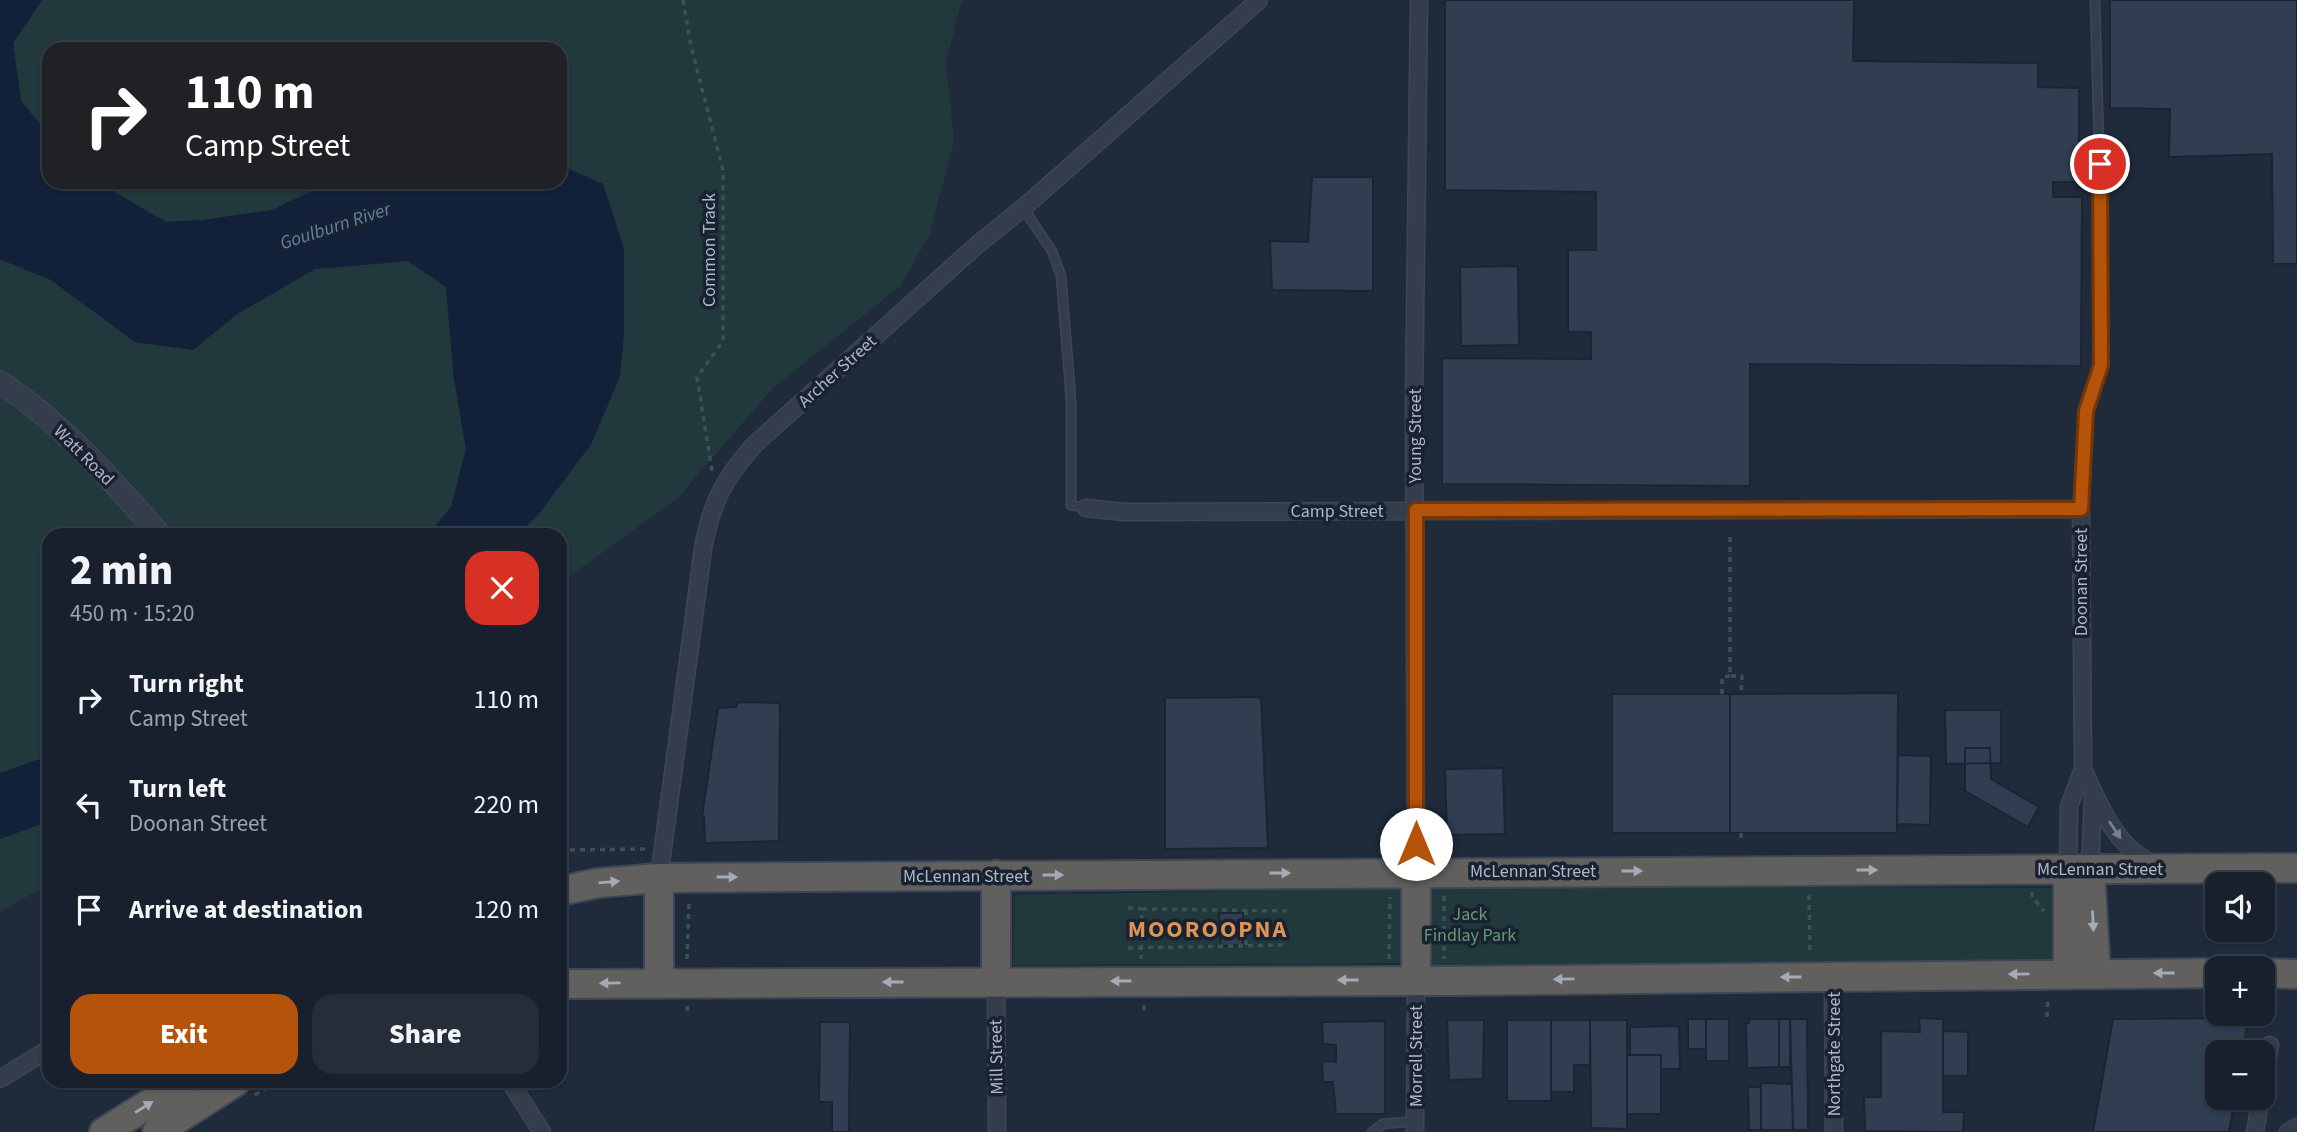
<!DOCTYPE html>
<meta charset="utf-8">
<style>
:root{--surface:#17202c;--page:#242d38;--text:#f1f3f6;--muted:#9ea3a9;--line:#363e48;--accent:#b45309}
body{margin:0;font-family:"Source Sans 3",sans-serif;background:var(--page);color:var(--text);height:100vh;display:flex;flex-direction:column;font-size:26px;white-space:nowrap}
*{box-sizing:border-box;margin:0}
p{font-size:23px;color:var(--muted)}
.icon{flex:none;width:38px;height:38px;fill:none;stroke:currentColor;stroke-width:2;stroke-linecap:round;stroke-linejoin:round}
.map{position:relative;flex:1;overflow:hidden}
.details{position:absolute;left:42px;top:528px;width:525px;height:560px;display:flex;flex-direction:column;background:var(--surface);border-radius:21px;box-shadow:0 2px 5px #0004,0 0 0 2px var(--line)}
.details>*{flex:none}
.hud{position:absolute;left:42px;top:42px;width:525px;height:147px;border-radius:21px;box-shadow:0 2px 5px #0004,0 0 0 2px var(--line);background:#202124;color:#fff;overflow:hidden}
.fabs{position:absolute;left:2205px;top:872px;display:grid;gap:14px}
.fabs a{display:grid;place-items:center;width:70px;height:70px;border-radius:14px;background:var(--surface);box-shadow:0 2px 5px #0004,0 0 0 2px var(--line);font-size:35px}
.pin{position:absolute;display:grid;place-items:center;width:60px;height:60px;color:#fff;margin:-30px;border:4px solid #fff;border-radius:50%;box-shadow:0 2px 7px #0007}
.me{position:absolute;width:77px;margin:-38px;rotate:0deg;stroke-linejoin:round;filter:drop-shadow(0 0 5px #0008)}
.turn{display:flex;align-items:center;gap:24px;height:147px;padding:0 28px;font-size:32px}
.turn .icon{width:91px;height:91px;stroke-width:2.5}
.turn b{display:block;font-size:49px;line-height:60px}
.round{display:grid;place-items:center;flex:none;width:74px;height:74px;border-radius:21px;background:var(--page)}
.overview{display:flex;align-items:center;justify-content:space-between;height:119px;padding:0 28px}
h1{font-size:42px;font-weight:800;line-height:52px}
.primary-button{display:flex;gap:14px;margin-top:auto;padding:14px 28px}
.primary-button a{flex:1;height:80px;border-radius:21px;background:var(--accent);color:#fff;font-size:28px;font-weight:800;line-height:80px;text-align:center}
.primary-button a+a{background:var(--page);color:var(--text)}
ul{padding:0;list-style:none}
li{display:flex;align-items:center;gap:21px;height:105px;padding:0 28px}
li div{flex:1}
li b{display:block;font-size:26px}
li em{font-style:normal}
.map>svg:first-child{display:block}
.green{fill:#21393c}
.water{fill:#122139}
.building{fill:#313e52;stroke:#1a2432;stroke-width:2}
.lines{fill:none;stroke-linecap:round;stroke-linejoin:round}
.service-casing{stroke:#3c4655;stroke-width:11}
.minor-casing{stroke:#3c4655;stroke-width:19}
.tertiary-casing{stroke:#3c4655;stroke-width:24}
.trunk-casing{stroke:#3e4756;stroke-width:32}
.path{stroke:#3a5255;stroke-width:3.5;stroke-dasharray:5 5;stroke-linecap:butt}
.service{stroke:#333d4b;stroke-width:8}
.minor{stroke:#333d4b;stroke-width:16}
.tertiary{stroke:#333d4b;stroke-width:21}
.trunk{stroke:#62605e;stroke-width:28}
.oneway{fill:#778090}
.oneway2{fill:#a3aab8}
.route-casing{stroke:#753606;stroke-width:18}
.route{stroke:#b45309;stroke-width:12}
.labels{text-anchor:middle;stroke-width:7;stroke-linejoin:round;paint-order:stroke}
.street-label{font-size:18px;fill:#aeb7c8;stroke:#182230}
.park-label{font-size:18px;fill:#639b71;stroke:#182230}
.water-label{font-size:19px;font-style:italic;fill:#6380aa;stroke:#182230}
.district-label{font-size:24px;font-weight:bold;letter-spacing:2px;fill:#de9253;stroke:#182230}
</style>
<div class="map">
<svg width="2297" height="1132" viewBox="0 0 2297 1132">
<rect width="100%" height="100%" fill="#1f2b3b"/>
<!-- green -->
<path class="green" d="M 42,0 L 965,0 L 961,3 L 946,62 L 954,142 L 929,236 L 901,285 L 772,389 L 677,499 L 560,583 L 560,536 L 518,535 L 541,511 L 591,445 L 620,376 L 624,332 L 624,249 L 603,184 L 560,165 L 560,49 L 49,49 L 49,135 L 21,101 L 13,43 Z
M 97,182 L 331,182 L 272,210 L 203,220 L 166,222 Z
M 0,259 L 51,280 L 135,342 L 193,350 L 237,314 L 315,269 L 408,261 L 446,287 L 454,379 L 466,449 L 451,507 L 428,535 L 49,536 L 49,756 L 0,773 Z
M 49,821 L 49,884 L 0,912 L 0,839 Z
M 1429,885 L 2058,888 L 2059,962 L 1427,967 Z
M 1407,888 L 1403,963 L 1013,965 L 1015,895 Z"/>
<!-- water -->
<path class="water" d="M 0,0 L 42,0 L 13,43 L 21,101 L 49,135 L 49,182 L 97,182 L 166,222 L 203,220 L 272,210 L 331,182 L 560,182 L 560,165 L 603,184 L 624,249 L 624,332 L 620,376 L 591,444 L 541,511 L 518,535 L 428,535 L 451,507 L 466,449 L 454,379 L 446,287 L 408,261 L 315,269 L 237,314 L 193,350 L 135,342 L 51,280 L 0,259 Z
M 49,756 L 49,821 L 0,839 L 0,773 Z"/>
<!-- building -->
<path class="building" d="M 1445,0 L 1854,0 L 1853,61 L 2038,63 L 2038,87 L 2079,88 L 2079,182 L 2053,182 L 2053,197 L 2082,197 L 2081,366 L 1750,364 L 1750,486 L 1442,484 L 1442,358 L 1591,359 L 1591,332 L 1568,332 L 1568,250 L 1596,250 L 1596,192 L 1445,190 Z
M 2110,0 L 2297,0 L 2297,264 L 2273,264 L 2272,154 L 2169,157 L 2170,109 L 2110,108 Z
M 1312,177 L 1373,177 L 1373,291 L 1272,290 L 1270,241 L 1308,242 Z
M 1518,266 L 1519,345 L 1461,346 L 1460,267 Z
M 1898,693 L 1897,833 L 1730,833 L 1730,694 Z
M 1612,694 L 1730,694 L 1730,833 L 1612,833 Z
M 1261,697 L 1268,848 L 1165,849 L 1165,698 Z
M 738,702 L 780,703 L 779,841 L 705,843 L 704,817 L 702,817 L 718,708 L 736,707 Z
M 1945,710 L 2001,710 L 2001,763 L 1946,764 Z
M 1965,748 L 1990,748 L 1991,779 L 2039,807 L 2028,827 L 1965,791 Z
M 1898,755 L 1931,756 L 1930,825 L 1897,824 Z
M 1503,768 L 1505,834 L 1447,835 L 1445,769 Z
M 1219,913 L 1243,913 L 1243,945 L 1221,946 Z
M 1919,1018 L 1943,1019 L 1943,1112 L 1964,1112 L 1963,1132 L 1865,1131 L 1864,1097 L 1881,1097 L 1881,1031 L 1920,1032 Z
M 2248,1018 L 2243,1052 L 2217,1052 L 2217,1097 L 2235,1097 L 2229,1132 L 2093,1132 L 2113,1019 Z
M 1688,1019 L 1706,1019 L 1706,1049 L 1688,1049 Z
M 1706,1019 L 1729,1019 L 1729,1061 L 1706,1061 Z
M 1749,1019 L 1779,1019 L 1779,1067 L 1747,1068 L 1746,1023 L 1749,1023 Z
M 1779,1019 L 1790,1019 L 1790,1067 L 1779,1067 Z
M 1790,1019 L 1807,1019 L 1808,1130 L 1793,1130 Z
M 1447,1020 L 1484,1020 L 1483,1079 L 1449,1080 Z
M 1507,1020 L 1551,1020 L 1551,1101 L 1507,1101 Z
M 1551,1020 L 1590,1020 L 1590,1065 L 1574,1065 L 1574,1092 L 1551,1092 Z
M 1590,1020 L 1627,1020 L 1627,1129 L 1591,1128 Z
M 1385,1021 L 1385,1114 L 1336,1114 L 1333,1082 L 1323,1082 L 1322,1061 L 1336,1062 L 1336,1045 L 1323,1044 L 1322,1022 Z
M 820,1022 L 850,1022 L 849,1132 L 832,1132 L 832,1102 L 819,1102 Z
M 1679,1026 L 1680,1069 L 1661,1069 L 1661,1055 L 1630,1055 L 1630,1027 Z
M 1943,1031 L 1968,1032 L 1968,1076 L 1943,1076 Z
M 1627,1055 L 1661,1055 L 1661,1114 L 1627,1114 Z
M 1761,1083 L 1792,1084 L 1793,1130 L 1761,1130 Z
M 1748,1087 L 1761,1087 L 1761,1130 L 1749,1130 Z"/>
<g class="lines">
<defs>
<path id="service" d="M 1023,208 L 1052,251 L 1061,276 L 1071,400 L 1071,505 L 1086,508
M 2081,509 L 2086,411 L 2101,365 L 2101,219 L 2095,0
M 1372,1132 L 1383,1124 L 1415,1121"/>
<path id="minor" d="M 1086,508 L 1124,512 L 2081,509 L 2083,769 L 2069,806 L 2068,869
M 2083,769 C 2099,804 2117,851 2156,865
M 2090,869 L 2093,797
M 1416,872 L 1414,405 L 1419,0
M 659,878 L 703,549 C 711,504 724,478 755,444 L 977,245 L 1023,208 L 1259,0
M 1833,976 L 1834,1132
M 996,981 L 997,1132
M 0,1079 L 49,1049
M 510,1082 L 542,1132
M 2263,1087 L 2270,1045
M 1415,1132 L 1416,980
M 2255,1132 L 2261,1097
M 2288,1132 L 2297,1127"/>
<path id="tertiary" d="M 0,382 C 62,423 112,480 161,536"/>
<path id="trunk" d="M 2068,869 L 2068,973
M 2090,869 L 2096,973
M 560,891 L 598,883 L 659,878 L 2297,868
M 2263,973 L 2297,974
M 1416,980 L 1416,872
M 996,981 L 996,875
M 659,982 L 659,878
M 560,984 L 1452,981 L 2217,973
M 104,1132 L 184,1082
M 157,1132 L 235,1082"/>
</defs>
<!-- service casing -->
<use href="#service" class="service-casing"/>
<!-- minor casing -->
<use href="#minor" class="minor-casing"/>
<!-- tertiary casing -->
<use href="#tertiary" class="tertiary-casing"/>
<!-- trunk casing -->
<use href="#trunk" class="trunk-casing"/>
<!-- path -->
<path class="path" d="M 683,0 L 691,46 L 723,170 L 723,341 L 697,377 L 712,471
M 1730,537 L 1730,676 L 1742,676 L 1741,694
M 1722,694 L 1722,677 L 1730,676
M 1741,833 L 1741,842
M 560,850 L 645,849
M 2032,892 L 2032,897 L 2044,911
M 1809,895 L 1810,954
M 1444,896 L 1444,959
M 1128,908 L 1142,909 L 1141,959
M 1142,909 L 1287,911
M 1246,910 L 1246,946
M 1128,948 L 1288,945
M 687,959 L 689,901
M 1389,959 L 1390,897
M 1144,1005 L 1144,1013
M 687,1006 L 688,1014
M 2047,1017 L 2048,998
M 255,1095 L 276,1082"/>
<!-- service -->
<use href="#service" class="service"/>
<!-- minor -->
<use href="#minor" class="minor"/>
<!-- tertiary -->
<use href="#tertiary" class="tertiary"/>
<!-- trunk -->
<use href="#trunk" class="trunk"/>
</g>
<!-- one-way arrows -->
<defs><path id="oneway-solid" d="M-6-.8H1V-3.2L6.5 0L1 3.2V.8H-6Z" transform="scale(1.75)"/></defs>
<use class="oneway" href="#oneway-solid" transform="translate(2115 830) rotate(56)"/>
<g class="oneway2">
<use href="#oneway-solid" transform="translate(1867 870)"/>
<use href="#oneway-solid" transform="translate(1632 871)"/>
<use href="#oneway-solid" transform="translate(1280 873)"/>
<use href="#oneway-solid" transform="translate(1053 875)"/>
<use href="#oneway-solid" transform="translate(727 877)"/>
<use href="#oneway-solid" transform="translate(609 882) rotate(-5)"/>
<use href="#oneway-solid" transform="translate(2093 921) rotate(87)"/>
<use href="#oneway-solid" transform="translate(2164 973) rotate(180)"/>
<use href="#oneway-solid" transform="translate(2019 974) rotate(179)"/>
<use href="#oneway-solid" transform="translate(1791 977) rotate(180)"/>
<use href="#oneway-solid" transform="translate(1564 979) rotate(179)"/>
<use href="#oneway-solid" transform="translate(1348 980) rotate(180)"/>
<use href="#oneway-solid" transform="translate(1121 981) rotate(180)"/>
<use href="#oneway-solid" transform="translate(893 982) rotate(180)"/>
<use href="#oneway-solid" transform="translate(610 983) rotate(179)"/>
<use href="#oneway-solid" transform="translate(144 1107) rotate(-32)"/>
</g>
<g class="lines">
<defs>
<path id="route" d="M 1416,844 L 1416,510 L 2081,509 L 2086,411 L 2101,365 L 2100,164"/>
</defs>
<!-- route casing -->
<use href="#route" class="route-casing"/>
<!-- route -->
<use href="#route" class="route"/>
</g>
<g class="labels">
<!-- street labels -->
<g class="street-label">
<text transform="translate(709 250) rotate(-90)" y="6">Common Track</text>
<text transform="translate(837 371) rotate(-42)" y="6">Archer Street</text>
<text transform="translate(1415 436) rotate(-90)" y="6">Young Street</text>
<text transform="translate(84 455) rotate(45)" y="6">Watt Road</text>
<text x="1337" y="517">Camp Street</text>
<text transform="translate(2081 582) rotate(-90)" y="6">Doonan Street</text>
<text x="2100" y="875">McLennan Street</text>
<text x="1533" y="877">McLennan Street</text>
<text x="966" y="882">McLennan Street</text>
<text transform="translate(1834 1054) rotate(-90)" y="6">Northgate Street</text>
<text transform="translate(1416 1056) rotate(-90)" y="6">Morrell Street</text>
<text transform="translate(996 1057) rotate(-91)" y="6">Mill Street</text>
</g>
<!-- park labels -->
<g class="park-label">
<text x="1470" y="920">Jack<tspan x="1470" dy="21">Findlay Park</tspan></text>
</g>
<!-- water labels -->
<g class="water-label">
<text transform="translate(335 225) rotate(-18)" y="7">Goulburn River</text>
</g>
<!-- district labels -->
<g class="district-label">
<text x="1208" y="937">MOOROOPNA</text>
</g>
</g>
</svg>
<div class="fabs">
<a><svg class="icon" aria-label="sound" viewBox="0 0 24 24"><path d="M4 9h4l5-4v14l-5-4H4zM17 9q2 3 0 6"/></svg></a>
<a>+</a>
<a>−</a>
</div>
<div class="pin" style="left:2100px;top:164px;background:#d93025"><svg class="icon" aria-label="arrive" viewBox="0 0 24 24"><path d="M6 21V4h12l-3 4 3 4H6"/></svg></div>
<svg class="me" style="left:1416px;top:844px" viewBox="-20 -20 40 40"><circle r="19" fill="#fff"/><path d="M0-13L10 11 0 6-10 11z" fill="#b45309"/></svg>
<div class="hud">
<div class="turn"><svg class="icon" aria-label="right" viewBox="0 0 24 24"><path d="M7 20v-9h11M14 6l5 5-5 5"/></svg><div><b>110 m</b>Camp Street</div></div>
</div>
<section class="details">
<div class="overview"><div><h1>2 min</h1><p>450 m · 15:20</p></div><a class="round" style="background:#d93025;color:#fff"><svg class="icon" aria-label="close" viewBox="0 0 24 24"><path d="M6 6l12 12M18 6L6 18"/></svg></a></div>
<ul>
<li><svg class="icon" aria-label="right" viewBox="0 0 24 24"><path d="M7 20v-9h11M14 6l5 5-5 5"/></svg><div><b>Turn right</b><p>Camp Street</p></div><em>110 m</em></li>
<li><svg class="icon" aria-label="left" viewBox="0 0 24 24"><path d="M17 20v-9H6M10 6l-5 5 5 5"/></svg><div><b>Turn left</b><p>Doonan Street</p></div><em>220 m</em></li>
<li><svg class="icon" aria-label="arrive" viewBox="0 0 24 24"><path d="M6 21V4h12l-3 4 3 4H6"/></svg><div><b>Arrive at destination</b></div><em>120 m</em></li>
</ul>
<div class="primary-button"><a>Exit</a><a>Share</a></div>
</section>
</div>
